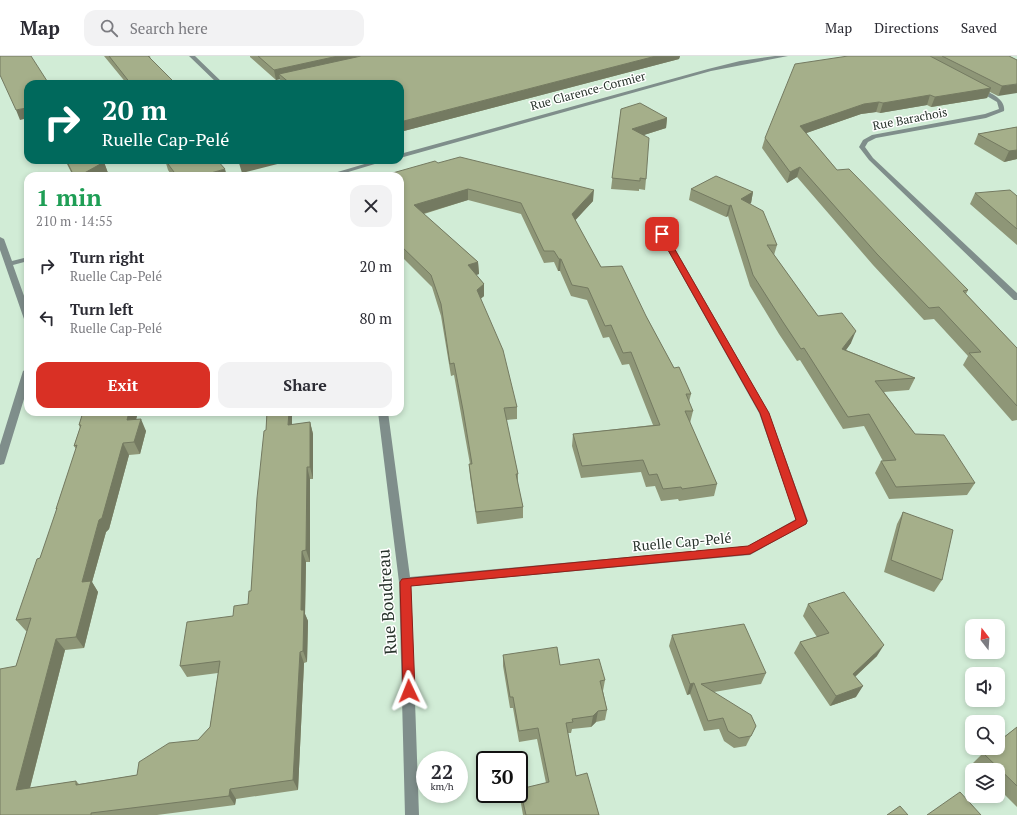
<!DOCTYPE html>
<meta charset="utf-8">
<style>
:root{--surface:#fff;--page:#f2f2f3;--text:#2b2b33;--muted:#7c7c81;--line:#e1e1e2;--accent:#d93025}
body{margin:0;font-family:"PT Serif",serif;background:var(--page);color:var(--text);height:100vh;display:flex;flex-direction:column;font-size:15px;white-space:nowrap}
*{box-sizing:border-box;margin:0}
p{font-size:13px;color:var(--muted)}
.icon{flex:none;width:22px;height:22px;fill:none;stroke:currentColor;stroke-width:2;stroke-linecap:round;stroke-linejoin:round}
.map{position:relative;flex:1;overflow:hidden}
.side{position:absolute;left:24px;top:116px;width:380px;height:244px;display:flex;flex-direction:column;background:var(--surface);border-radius:12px;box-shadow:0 2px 6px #0003}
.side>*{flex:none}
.banner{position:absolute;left:24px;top:24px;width:380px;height:84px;border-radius:12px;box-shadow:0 2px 6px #0003;background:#00695c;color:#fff;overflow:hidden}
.needle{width:26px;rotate:343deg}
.buttons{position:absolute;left:965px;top:563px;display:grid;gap:8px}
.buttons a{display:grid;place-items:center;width:40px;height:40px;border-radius:8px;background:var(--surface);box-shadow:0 2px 6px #0003;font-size:20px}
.speed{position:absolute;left:416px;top:695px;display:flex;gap:8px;font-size:20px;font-weight:700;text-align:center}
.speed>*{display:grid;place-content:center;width:52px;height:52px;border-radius:50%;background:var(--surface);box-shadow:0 2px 6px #0003;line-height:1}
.speed small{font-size:10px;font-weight:400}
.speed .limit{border:2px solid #111;border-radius:6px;background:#fff;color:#111}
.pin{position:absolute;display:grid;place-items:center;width:34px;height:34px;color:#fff;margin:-17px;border-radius:8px;box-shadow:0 2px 6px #0006}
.me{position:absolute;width:44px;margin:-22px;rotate:358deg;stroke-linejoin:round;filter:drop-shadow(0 0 3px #0008)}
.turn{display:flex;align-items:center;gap:14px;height:84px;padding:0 12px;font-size:18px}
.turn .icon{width:52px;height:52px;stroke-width:2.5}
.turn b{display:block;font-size:28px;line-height:34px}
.round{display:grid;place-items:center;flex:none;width:42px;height:42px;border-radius:12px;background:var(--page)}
.head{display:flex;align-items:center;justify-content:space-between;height:68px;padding:0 12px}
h1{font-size:24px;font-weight:600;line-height:30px;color:#1e9e55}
.cta{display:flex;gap:8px;margin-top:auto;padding:8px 12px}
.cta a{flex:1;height:46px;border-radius:12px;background:var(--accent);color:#fff;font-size:16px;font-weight:600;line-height:46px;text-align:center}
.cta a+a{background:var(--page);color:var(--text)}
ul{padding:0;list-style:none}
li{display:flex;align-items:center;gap:12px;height:52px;padding:0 12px}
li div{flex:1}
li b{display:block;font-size:15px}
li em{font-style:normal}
header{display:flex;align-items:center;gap:24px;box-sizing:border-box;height:56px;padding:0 20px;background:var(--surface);border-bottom:1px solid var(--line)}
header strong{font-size:19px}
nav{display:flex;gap:22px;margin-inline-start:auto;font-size:14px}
.search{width:280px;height:36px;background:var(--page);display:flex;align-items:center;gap:10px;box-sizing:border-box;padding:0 14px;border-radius:12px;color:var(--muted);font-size:15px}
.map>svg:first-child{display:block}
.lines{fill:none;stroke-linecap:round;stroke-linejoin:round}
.minor{fill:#7f8e8b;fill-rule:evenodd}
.wall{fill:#8e9677}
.shaded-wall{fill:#747a61}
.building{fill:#a5af8a;stroke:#747a61}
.route{fill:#d93025;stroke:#8d1f18}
.labels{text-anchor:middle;stroke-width:3;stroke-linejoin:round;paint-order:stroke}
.far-street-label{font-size:12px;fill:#29342c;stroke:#fff}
.street-label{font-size:14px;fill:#29342c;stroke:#fff}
.near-street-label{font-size:17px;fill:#29342c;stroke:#fff}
</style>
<header>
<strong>Map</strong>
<div class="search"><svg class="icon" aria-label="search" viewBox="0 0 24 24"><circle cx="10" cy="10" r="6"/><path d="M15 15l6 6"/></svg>Search here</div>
<nav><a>Map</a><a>Directions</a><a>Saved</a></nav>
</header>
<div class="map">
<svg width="1017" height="759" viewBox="0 0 1017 759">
<rect width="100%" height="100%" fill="#d1ecd6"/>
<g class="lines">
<!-- minor -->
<path class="minor" d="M 189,0 L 195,0 L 224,28 L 218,28 Z
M 775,0 L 788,0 L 711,15 L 400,102 L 400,98 L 708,13 L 740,5 Z
M 292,20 L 294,21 L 294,23 L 274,28 L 264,28 Z
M 975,31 L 979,31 C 989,37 1006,42 1004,55 L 986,62 L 876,82 L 868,86 L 865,91 L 873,102 L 1017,237 L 1017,244 L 1014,244 L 869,104 L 859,91 L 863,84 L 872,79 L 985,58 L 999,53 L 997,46 L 975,33 Z
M 378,104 L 388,104 L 335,120 L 324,120 Z
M 659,175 L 662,175 L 666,177 L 769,357 L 808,465 L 806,468 L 750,499 L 411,530 L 419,759 L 405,759 L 399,526 L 378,356 L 388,356 L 410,521 L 748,490 L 796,463 L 759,357 L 658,177 Z
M 0,181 L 4,183 L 12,205 L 28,201 L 28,205 L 13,209 L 28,251 L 28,266 L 24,263 L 0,194 Z
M 28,312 L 28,330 L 5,405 L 4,408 L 0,409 L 0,389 L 23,315 Z"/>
</g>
<!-- wall -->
<path class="wall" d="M 104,0 L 150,0 L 151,4 L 176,28 L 127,28 Z
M 250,0 L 680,0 L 679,3 L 400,76 L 400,28 L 281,28 L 280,23 L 276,24 L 250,1 Z
M 848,0 L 1009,0 L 1017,4 L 998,40 L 990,36 L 987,42 L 931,51 L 927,49 L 880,57 L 876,56 L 861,58 L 806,77 L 837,114 L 968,234 L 966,238 L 1017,292 L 1017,364 L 1012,365 L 963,309 L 968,300 L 934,263 L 924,264 L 873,209 L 797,121 L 787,127 L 762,92 L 765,82 Z
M 621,53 L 667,62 L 666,72 L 644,79 L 646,123 L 645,134 L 639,133 L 639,135 L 611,133 Z
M 1017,71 L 1017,103 L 1004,106 L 974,88 L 978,78 Z
M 65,104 L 103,104 L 108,117 L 105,118 L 112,120 L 73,120 Z
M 165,104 L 227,120 L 172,120 L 168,114 Z
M 438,107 L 593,145 L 575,164 L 601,211 L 646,260 L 674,312 L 691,338 L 689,346 L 693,355 L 690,367 L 717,428 L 714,440 L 679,445 L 678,443 L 661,445 L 655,430 L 646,431 L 641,416 L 581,422 L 572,390 L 573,378 L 653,369 L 629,308 L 622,309 L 609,281 L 603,282 L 587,244 L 571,240 L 560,215 L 558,215 L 554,206 L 544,207 L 521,158 L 468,144 L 424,158 L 478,206 L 479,218 L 476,219 L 484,228 L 484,240 L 480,243 L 517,351 L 517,363 L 506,364 L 518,418 L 518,429 L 523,451 L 523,462 L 477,468 L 470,420 L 469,408 L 470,408 L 454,319 L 451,320 L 441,260 L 432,231 L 400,199 L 400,120 Z
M 691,133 L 753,136 L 751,147 L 750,148 L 777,189 L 774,199 L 818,260 L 851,287 L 846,294 L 915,322 L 909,334 L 884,336 L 915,378 L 975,427 L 967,439 L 889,443 L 875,417 L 881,405 L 883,405 L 864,370 L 843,373 L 800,304 L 797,305 L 779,278 L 750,230 L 728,160 L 726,161 L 689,144 Z
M 975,137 L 1017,140 L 1017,189 L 970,148 Z
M 83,356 L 138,356 L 136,363 L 146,375 L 140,398 L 129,399 L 109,473 L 106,476 L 92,526 L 98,536 L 84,592 L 65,594 L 30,732 L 76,725 L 79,728 L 137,719 L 198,684 L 210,671 L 218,617 L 187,621 L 180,610 L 233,560 L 248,548 L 251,535 L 266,374 L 267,356 L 292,356 L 292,369 L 310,366 L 313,378 L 313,423 L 310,423 L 310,506 L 306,506 L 305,558 L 308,565 L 307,606 L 304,607 L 298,734 L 236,743 L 235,749 L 157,759 L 0,759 L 16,610 L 27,575 L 26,575 L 16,564 L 40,502 L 57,454 L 56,453 L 76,393 L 74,390 L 80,372 L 79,369 Z
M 903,456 L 942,524 L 934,536 L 884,516 L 897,468 Z
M 808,548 L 877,600 L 855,621 L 856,641 L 830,650 L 794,597 L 800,586 L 817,581 L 803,560 Z
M 672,579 L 766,617 L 761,628 L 714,636 L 756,670 L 746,690 L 734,692 L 724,685 L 719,673 L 704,675 L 690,638 L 687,639 L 669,590 Z
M 503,599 L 560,609 L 605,624 L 603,635 L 607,654 L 605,664 L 596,666 L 591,671 L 572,673 L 571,677 L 568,677 L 576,720 L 599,759 L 523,759 L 520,742 L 520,733 L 546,727 L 537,683 L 519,686 L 513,652 L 510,652 L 503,610 Z
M 1017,671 L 1017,751 L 998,732 L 998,714 L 980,714 L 973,707 L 983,697 Z"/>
<!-- shaded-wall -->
<path class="shaded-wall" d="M 338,0 L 379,0 L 279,18 L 280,23 L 276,24 L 274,14 Z
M 656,0 L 680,0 L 679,3 L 400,76 L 400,66 Z
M 1017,28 L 1017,37 L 998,40 L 1002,30 Z
M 991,32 L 987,42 L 931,51 L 935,41 Z
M 930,39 L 927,49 L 880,57 L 883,47 Z
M 879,46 L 876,56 L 861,58 L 798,80 L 800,70 L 864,48 Z
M 26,52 L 28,56 L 28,62 L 20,64 L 16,54 Z
M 667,62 L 666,72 L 631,83 L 632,73 Z
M 1017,94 L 1017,103 L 1004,106 L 1009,95 Z
M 250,104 L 293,104 L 242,117 L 239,107 Z
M 104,106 L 108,117 L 102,120 L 79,120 Z
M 800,111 L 797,121 L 787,127 L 790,116 Z
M 225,113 L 227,120 L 200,120 Z
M 468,133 L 468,144 L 415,160 L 414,149 Z
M 594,134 L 593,145 L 571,169 L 572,158 Z
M 753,136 L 751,147 L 738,154 L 741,143 Z
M 731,149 L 728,160 L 726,161 L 729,150 Z
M 559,203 L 561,203 L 560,215 L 558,215 Z
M 478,206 L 479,218 L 469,221 L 468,209 Z
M 484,228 L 484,240 L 477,246 L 477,234 Z
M 856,275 L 851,287 L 838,305 L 842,293 Z
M 129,356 L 138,356 L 133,376 L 127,364 Z
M 289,356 L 292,356 L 292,381 L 288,369 Z
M 141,363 L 146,375 L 140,398 L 134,386 Z
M 310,366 L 313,378 L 313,423 L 310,411 Z
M 123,387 L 129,399 L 109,473 L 106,476 L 92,526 L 98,536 L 84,592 L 76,581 L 82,526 L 99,464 Z
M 307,411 L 310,423 L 310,506 L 306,494 Z
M 302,495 L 306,506 L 305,558 L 308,565 L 307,606 L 303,595 L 301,554 Z
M 56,583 L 65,594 L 27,743 L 16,734 Z
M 884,589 L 877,600 L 846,629 L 853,618 Z
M 300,596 L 304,607 L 298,734 L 293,724 Z
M 694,627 L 690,638 L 687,639 L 690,628 Z
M 863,630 L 856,641 L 830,650 L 836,640 Z
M 598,655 L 596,666 L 591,671 L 593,660 Z
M 230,733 L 236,743 L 235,749 L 229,740 Z"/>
<!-- building -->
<path class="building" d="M 0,0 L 31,0 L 49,28 L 28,28 L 28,56 L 26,52 L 16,54 L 0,19 Z
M 109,0 L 148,0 L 176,28 L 131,28 Z
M 258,0 L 338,0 L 274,14 Z
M 361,0 L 656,0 L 400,66 L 400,28 L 291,28 L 279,18 Z
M 848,0 L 930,0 L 991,32 L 935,41 L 930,39 L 883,47 L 879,46 L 864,48 L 800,70 L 837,114 L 849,113 L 968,234 L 963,235 L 1017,292 L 1017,350 L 969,297 L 981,296 L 939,251 L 929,252 L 877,198 L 800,111 L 790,116 L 765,82 L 795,8 Z
M 942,0 L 1009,0 L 1017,4 L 1017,28 L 1002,30 Z
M 640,47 L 667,62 L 632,73 L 649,82 L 646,123 L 640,122 L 640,125 L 612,122 L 621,53 Z
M 1017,71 L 1017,94 L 1009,95 L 978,78 Z
M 460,101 L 594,134 L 572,158 L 601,211 L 622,210 L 646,260 L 674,312 L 679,311 L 691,338 L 686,338 L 693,355 L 685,355 L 717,428 L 682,433 L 681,431 L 663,433 L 657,418 L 649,419 L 643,404 L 582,410 L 573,378 L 660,369 L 631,296 L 623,297 L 611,269 L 605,270 L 588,232 L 572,229 L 561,203 L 559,203 L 554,195 L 544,195 L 521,147 L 468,133 L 414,149 L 478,206 L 468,209 L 484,228 L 477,234 L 503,294 L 517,351 L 504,352 L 518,418 L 516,418 L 523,451 L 476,456 L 469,408 L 472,408 L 463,354 L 454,307 L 450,308 L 441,248 L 431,219 L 400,189 L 400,120 L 382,120 L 435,105 L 438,107 Z
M 66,104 L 103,104 L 104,106 L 79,120 L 74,120 Z
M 165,104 L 217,104 L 225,113 L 200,120 L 177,120 Z
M 239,104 L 250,104 L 239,107 Z
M 110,117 L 112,120 L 98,120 Z
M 716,120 L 753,136 L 741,143 L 763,155 L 777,189 L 767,189 L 818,260 L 842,257 L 856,275 L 842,293 L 915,322 L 875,325 L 915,378 L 944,379 L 975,427 L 896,431 L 881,405 L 896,404 L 869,358 L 848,361 L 804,292 L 801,293 L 783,266 L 753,219 L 731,149 L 729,150 L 691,133 Z
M 1010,134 L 1017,140 L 1017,173 L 975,137 Z
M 83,356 L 129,356 L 127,364 L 141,363 L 134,386 L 123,387 L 102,462 L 99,464 L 82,526 L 91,525 L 76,581 L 56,583 L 16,734 L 76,725 L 76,729 L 137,719 L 139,706 L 169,687 L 198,684 L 210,671 L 220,605 L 180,610 L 187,566 L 233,560 L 234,550 L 248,548 L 249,535 L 251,535 L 257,442 L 264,375 L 266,374 L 267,356 L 289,356 L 288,369 L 310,366 L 310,411 L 307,411 L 306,494 L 302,495 L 301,554 L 304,554 L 303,595 L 300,596 L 293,724 L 230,733 L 229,740 L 91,757 L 91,759 L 0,759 L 0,613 L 16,610 L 31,562 L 16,564 L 37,503 L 40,502 L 57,452 L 56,453 L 77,389 L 74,390 L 81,369 L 79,369 Z
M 903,456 L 953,474 L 942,524 L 891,504 Z
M 844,536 L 884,589 L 853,618 L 863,630 L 836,640 L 800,586 L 829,577 L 808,548 Z
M 744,568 L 766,617 L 701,628 L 751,659 L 756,670 L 751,680 L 739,682 L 728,675 L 723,662 L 708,665 L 694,627 L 690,628 L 672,579 Z
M 557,591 L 560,609 L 599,603 L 605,624 L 600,625 L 607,654 L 598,655 L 593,660 L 572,663 L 573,666 L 566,667 L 576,720 L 587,717 L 599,759 L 526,759 L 520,733 L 549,726 L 538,672 L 519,675 L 513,641 L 510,641 L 503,599 Z
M 1017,671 L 1017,730 L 983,697 L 990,692 L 998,692 L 998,686 Z
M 960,736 L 981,759 L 927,759 Z
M 900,750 L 908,759 L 887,759 Z"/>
<!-- route -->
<path class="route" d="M 662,175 L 666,178 L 769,357 L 807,465 L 806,468 L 750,498 L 411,530 L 415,635 L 413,639 L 409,640 L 404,639 L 403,635 L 400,526 L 402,523 L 748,490 L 796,464 L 760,357 L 659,178 Z"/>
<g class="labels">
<!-- far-street labels -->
<g class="far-street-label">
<text transform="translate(588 35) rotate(-15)" y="4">Rue Clarence-Cormier</text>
<text transform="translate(910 63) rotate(-11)" y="4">Rue Barachois</text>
</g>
<!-- street labels -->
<g class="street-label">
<text transform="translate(682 486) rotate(-5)" y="5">Ruelle Cap-Pelé</text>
</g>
<!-- near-street labels -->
<g class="near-street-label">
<text transform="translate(387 546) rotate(-94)" y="6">Rue Boudreau</text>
</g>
</g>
</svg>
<div class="buttons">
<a><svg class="needle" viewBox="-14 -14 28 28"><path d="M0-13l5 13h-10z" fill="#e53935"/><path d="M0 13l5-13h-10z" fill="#7c7c81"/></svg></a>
<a><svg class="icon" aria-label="sound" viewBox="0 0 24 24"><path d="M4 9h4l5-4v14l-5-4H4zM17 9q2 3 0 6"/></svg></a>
<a><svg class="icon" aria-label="search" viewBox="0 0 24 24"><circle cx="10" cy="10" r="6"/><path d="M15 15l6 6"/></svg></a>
<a><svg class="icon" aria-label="layers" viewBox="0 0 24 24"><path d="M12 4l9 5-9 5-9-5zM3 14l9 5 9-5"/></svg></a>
</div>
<div class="speed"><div>22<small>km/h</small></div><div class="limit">30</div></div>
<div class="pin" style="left:662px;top:178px;background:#d93025"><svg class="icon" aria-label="arrive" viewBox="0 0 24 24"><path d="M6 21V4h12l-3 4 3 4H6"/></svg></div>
<svg class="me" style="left:409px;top:635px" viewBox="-20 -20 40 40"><path d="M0-17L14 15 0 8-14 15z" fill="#d93025" stroke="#fff" stroke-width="4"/></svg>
<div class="banner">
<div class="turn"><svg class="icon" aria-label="right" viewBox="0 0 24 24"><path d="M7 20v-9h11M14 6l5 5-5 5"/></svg><div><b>20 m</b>Ruelle Cap-Pelé</div></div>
</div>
<section class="side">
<div class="head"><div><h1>1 min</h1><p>210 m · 14:55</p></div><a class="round"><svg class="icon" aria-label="close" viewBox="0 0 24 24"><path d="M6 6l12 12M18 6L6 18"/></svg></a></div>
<ul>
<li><svg class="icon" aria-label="right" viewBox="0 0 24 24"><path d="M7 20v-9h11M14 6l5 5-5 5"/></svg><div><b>Turn right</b><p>Ruelle Cap-Pelé</p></div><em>20 m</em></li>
<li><svg class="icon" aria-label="left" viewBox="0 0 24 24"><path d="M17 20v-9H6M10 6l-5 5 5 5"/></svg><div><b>Turn left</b><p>Ruelle Cap-Pelé</p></div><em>80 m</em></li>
</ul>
<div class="cta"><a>Exit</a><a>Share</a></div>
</section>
</div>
